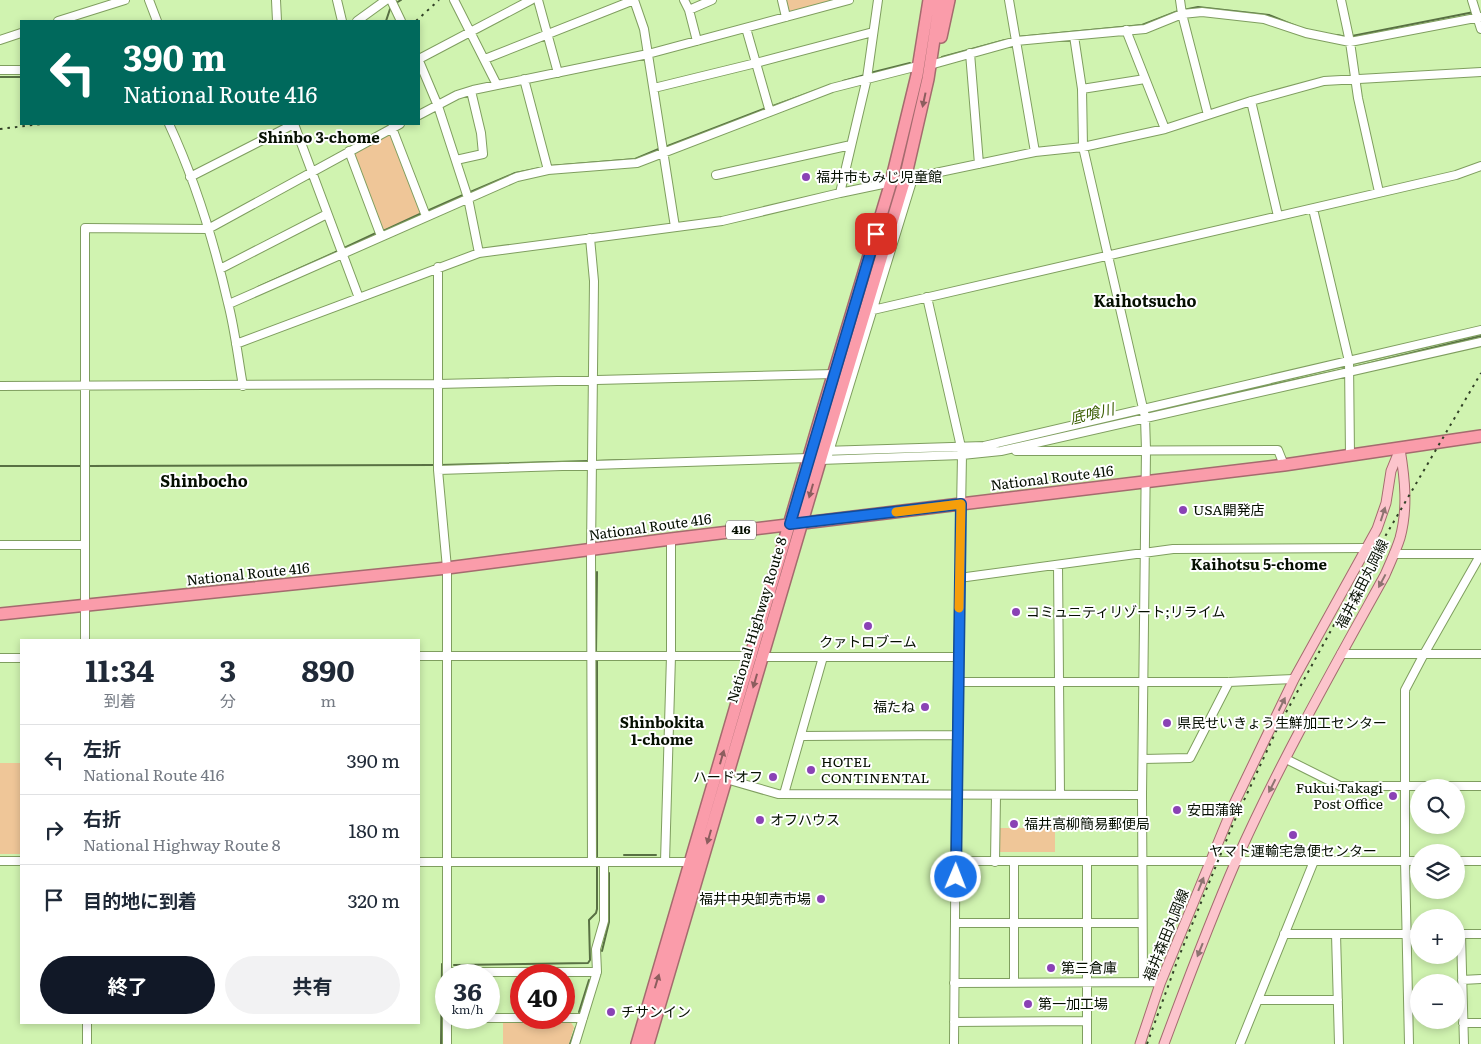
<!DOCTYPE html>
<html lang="ja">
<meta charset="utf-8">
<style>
:root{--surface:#fff;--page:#f2f2f3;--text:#1f2937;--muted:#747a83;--line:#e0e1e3;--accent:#111827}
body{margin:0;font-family:Literata,"Noto Sans JP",serif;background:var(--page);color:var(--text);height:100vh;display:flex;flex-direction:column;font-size:19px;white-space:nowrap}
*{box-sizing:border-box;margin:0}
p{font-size:16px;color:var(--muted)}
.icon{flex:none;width:28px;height:28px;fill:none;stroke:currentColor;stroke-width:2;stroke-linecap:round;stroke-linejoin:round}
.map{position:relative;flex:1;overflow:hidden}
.sheet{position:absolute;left:20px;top:639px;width:400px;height:385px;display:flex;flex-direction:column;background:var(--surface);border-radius:0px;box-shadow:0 2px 8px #0003}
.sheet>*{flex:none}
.banner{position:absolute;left:20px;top:20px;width:400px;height:105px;border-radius:0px;box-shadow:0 2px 8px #0003;background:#00695c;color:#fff;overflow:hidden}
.tools{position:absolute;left:1410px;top:779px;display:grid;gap:10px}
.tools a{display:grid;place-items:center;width:55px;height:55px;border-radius:50%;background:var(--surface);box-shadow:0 2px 8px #0003;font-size:25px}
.speed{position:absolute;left:435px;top:964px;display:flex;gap:10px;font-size:25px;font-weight:700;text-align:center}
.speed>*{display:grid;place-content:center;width:65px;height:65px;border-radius:50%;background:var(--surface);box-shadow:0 2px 8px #0003;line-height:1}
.speed small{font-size:12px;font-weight:400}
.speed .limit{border:8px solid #d22;background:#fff;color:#111}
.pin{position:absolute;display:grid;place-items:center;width:42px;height:42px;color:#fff;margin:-21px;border-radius:10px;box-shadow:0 2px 8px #0006}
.me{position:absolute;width:55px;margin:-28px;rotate:1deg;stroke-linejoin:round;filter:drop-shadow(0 0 4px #0008)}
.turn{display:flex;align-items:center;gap:18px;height:105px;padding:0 20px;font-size:22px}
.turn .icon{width:65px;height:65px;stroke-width:2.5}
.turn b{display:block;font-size:35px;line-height:42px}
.eta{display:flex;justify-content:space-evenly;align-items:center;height:85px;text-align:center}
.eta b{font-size:30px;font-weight:700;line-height:35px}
.primary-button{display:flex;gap:10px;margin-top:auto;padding:10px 20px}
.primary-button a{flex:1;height:58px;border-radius:30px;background:var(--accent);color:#fff;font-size:20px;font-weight:700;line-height:58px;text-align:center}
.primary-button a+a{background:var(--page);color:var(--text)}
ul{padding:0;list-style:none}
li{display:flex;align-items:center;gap:15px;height:70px;padding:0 20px;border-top:1px solid var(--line)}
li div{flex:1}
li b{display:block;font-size:19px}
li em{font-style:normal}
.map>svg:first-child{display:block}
.green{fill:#efc698}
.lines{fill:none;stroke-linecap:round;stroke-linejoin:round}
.stream{stroke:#587043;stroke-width:2}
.minor-casing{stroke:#7f9e5f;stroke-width:10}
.major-casing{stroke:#a46b6e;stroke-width:11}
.highway-casing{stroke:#a46b6e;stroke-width:14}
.minor{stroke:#fff;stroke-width:8}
.major{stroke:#fcc4cc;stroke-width:9}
.highway{stroke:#fa9caa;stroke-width:11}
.rail{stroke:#324127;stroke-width:2;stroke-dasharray:2.5 5;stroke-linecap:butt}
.oneway{fill:#8c5d5e}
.oneway2{fill:#8d7370}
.route-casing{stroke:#114b97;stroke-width:12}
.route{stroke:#1a73e8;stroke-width:9}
.slow{stroke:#f59e0b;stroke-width:9}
.poi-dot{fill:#8a42b5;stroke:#fff;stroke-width:2}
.labels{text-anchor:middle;stroke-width:4;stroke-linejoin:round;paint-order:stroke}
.shield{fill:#fff;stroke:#50574c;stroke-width:1}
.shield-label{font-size:12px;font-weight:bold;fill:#050f00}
.poi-label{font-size:14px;fill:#050f00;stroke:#fff;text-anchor:start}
.street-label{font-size:14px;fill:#050f00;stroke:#fff}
.neighbourhood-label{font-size:15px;font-weight:bold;fill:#050f00;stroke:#fff}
.water-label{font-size:15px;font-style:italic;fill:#3d6005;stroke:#fff}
.quarter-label{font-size:16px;font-weight:bold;fill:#050f00;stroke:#fff}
</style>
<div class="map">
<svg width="1481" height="1044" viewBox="0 0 1481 1044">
<rect width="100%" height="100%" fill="#d0f3b0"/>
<!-- green -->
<path class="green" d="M 782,0 L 849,0 L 786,17 Z
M 390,129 L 424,211 L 382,231 L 349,151 Z
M 0,763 L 21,763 L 21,854 L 0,854 Z
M 998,828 L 1055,828 L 1055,852 L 999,852 L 998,850 Z
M 503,1021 L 570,1021 L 574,1027 L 569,1044 L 503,1044 Z"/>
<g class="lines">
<!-- stream -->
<path class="stream" d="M 396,3 L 401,0
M 1183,10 L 1198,7 L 1269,15 L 1296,26
M 386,21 L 390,9
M 1337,35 L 1347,37
M 1352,36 L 1474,12
M 1017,37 L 1142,25 L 1178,11
M 942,57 L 1005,40
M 870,73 L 910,63
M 0,77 L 21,77
M 843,81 L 865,75
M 770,107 L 817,90
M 665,147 L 766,108
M 550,166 L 635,159 L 661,148
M 468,193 L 515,173 L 546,167
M 427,211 L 463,195
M 381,232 L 422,213
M 342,249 L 376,233
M 258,287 L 338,251
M 1350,368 L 1481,336
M 1145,412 L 1346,369
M 994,448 L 1141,414
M 830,455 L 937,452
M 595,461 L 625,460
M 440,465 L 590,461
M 0,466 L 83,466
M 87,466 L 435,465
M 596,653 L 597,572
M 597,658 L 597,858
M 624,855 L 656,855
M 602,951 L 609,922 L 609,873
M 454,965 L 588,963 L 590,960 L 589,920 L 596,913 L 597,909 L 597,867
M 579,1012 L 589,980
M 441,1044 L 442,964
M 570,1044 L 576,1027"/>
<defs>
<path id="minor" d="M 149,0 L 157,21
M 276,0 L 277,21
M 337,0 L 342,21
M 391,0 L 401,21
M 454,0 L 497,85
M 538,0 L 558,73
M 634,0 L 644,29 L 675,227
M 684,0 L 689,10 L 697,41
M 782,0 L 786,17
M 1009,0 L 1035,152
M 1180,0 L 1182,14 L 1208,115
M 1341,0 L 1350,42 L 1358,98 L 1379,192
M 1472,0 L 1481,29
M 689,10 L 712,0
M 58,21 L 125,0
M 357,21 L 386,0
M 746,28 L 770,112
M 1126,30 L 1165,129
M 1074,36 L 1082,89 L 1083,147 L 1145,417 L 1146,450 L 1142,795 L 1143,982
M 0,40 L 21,33
M 970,53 L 979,164
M 419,59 L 531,0
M 485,59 L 634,0
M 419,61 L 438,106 L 468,198 L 479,253
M 930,65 L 1016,41 L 1145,29 L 1182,14 L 1202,12 L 1264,19 L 1306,33 L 1350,42 L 1481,17
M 0,70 L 21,70
M 524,79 L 548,170
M 654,88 L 756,63 L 873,32
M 1082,89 L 1145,79
M 1251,101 L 1278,216
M 419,115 L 457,95 L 473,90 L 648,54 L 849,0
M 169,124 C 195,180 214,242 228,303 C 235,330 238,358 243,386
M 294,124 L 359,298
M 392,128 L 426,216
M 349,151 L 381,236
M 456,160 L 483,154 L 481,133 L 471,91
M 716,175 L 851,145
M 190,177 L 294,124
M 840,193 L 867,78 L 878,0
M 1313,209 L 1349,361 L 1350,456
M 590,238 L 594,281 L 591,550 L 592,862
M 438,267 L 438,470 L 447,568 L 447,975
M 220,269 L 327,214
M 927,297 L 961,447 L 962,455 L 956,794 L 954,1044
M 229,304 L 517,177 L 548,170 L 637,163 L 832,88 L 918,66
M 873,310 L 1456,175 L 1481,166
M 236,344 L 479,253 L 722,221 L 840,193 L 1035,152 L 1083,147 L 1165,129 L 1251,101 L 1324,81 L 1481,72
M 0,386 L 438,384 L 834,374
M 823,451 L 984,446 L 1481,330
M 1016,451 L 1278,450 L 1284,465
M 828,455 L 913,178
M 820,460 L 962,455 L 1001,451 L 1481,342
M 438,470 L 809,458
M 0,545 L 85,545
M 1394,554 L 1481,554 L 1424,654 L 1405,690 L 1405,861 L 1409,1044
M 1058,565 L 1060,795
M 959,578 L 1173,549 L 1367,548
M 85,640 L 85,228 L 208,229 L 400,124
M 1341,654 L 1481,654
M 419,656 L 752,656
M 762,657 L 958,657
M 0,658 L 21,658
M 958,682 L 1229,682 L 1294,679
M 801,736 L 957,735
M 1143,759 L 1190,758 L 1229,682
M 1286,759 L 1340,786 L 1481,786
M 726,779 L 778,794 L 1142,795
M 784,794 L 823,657
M 0,861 L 21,861
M 956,861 L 1419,861
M 1014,861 L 1014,982
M 1087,861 L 1087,1044
M 1456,861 L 1481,861
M 419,862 L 691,862
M 665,862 L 671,656 L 671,539
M 995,862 L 996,795
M 955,923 L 1142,923
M 1284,934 L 1419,934
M 1336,934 L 1339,1044
M 1458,934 L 1481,934
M 1461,934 L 1464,1044
M 447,972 L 597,972
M 1462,980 L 1481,979
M 954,983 L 1153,982 L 1160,984
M 1258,1000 L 1338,1000
M 447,1018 L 583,1018
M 87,1022 L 87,1044
M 954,1022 L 1087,1021
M 1463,1023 L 1481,1023
M 447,1044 L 447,1018
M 575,1044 L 597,972 L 596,949 L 604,921 L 604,862
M 1240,1044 L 1314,861"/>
<path id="major" d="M 1140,1044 L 1160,984 L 1234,804 L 1294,679 L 1377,529 L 1386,503 L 1391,471 L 1400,449
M 1164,1044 C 1187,982 1210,921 1236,861 C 1280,762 1333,669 1385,575 C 1390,563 1396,551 1400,538 C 1408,509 1405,479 1400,449"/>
<path id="highway" d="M 941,37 L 949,0
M 0,614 L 447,568 L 671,539 L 1284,465 L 1481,436
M 637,1044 L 820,419 L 891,182 L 917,75 L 929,0
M 648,1044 L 823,451 L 905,179 L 928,79 L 940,0"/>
</defs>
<!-- minor casing -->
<use href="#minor" class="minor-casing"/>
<!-- major casing -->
<use href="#major" class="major-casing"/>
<!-- highway casing -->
<use href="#highway" class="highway-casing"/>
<!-- minor -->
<use href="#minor" class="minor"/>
<!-- major -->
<use href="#major" class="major"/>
<!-- highway -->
<use href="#highway" class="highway"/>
<!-- rail -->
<path class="rail" d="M 416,21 L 439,0
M 0,129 L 41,124
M 1147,1044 L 1178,959 L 1233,824 L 1278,727 L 1346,603 L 1481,373"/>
</g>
<!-- one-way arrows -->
<defs><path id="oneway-solid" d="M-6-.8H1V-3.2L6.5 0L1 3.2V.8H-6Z" transform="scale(1.25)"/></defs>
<g class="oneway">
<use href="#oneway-solid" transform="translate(924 100) rotate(102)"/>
<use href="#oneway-solid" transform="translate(811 491) rotate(106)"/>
<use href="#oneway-solid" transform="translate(755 681) rotate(106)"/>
<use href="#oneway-solid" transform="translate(722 757) rotate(-74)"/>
<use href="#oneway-solid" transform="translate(709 837) rotate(106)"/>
<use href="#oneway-solid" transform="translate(657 981) rotate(-73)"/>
</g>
<g class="oneway2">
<use href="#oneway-solid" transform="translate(1383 514) rotate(-72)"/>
<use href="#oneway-solid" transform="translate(1382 581) rotate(118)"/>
<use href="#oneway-solid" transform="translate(1282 704) rotate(-64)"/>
<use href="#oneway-solid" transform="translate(1272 786) rotate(117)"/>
<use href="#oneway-solid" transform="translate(1201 884) rotate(-68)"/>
<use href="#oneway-solid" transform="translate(1200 950) rotate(112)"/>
</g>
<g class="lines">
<defs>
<path id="route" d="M 876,234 L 790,524 L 961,504 L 956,877"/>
</defs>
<!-- route casing -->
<use href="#route" class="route-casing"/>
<!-- route -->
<use href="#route" class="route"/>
<!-- slow -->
<path class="slow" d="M 896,512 L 961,504 L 959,608"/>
</g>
<!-- markers -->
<g class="poi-dot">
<circle cx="806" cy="177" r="5"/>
<circle cx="1183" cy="510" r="5"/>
<circle cx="1016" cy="612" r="5"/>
<circle cx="868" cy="626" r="5"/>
<circle cx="925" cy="707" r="5"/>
<circle cx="1167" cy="723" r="5"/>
<circle cx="811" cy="770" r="5"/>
<circle cx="773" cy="777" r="5"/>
<circle cx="1393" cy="796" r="5"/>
<circle cx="1177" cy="810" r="5"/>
<circle cx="760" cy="820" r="5"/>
<circle cx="1014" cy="824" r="5"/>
<circle cx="1293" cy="835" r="5"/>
<circle cx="821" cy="899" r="5"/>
<circle cx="1051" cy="968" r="5"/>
<circle cx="1028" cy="1004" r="5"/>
<circle cx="611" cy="1012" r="5"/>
</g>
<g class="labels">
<!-- shield labels -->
<rect class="shield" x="726" y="520.5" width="30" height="19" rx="4"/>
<g class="shield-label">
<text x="741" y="534">416</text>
</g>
<!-- poi labels -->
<g class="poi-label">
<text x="816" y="182">福井市もみじ児童館</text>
<text x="1193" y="515">USA開発店</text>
<text x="1026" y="617">コミュニティリゾート;リライム</text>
<text x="868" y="647" text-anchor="middle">クァトロブーム</text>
<text x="915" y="712" text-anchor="end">福たね</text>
<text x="1177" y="728">県民せいきょう生鮮加工センター</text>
<text x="821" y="767">HOTEL<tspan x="821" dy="16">CONTINENTAL</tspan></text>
<text x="763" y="782" text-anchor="end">ハードオフ</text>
<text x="1383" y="793" text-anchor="end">Fukui Takagi<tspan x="1383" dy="16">Post Office</tspan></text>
<text x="1187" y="815">安田蒲鉾</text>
<text x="770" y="825">オフハウス</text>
<text x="1024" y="829">福井高柳簡易郵便局</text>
<text x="1293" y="856" text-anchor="middle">ヤマト運輸宅急便センター</text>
<text x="811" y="904" text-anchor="end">福井中央卸売市場</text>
<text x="1061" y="973">第三倉庫</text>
<text x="1038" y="1009">第一加工場</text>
<text x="621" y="1017">チサンイン</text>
</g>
<!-- street labels -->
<g class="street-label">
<text transform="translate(1052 478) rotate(-7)" y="5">National Route 416</text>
<text transform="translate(650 527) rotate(-8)" y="5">National Route 416</text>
<text transform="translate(248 574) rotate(-6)" y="5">National Route 416</text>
<text transform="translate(1362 584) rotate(-63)" y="5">福井森田丸岡線</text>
<text transform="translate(757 620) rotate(-73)" y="5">National Highway Route 8</text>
<text transform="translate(1166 935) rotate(-68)" y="5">福井森田丸岡線</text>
</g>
<!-- neighbourhood labels -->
<g class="neighbourhood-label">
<text x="319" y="143">Shinbo 3-chome</text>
<text x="1259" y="570">Kaihotsu 5-chome</text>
<text x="662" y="728">Shinbokita<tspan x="662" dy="17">1-chome</tspan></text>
</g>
<!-- water labels -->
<g class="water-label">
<text transform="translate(1092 414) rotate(-13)" y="5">底喰川</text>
</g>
<!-- quarter labels -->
<g class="quarter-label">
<text x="1145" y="307">Kaihotsucho</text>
<text x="204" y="487">Shinbocho</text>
</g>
</g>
</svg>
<div class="tools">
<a><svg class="icon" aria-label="search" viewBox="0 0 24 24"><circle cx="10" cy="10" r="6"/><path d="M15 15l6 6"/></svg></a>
<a><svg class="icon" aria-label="layers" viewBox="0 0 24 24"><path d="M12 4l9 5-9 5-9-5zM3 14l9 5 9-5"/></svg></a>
<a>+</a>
<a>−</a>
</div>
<div class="speed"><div>36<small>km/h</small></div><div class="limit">40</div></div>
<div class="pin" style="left:876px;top:234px;background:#d93025"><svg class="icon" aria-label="arrive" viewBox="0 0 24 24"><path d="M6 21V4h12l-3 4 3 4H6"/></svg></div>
<svg class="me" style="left:956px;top:877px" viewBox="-20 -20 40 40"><circle r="17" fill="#1a73e8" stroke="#fff" stroke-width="3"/><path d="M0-11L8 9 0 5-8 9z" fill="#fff"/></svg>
<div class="banner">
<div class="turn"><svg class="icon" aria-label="left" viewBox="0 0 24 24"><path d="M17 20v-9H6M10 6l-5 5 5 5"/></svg><div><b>390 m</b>National Route 416</div></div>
</div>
<section class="sheet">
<div class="eta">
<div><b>11:34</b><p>到着</p></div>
<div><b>3</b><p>分</p></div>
<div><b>890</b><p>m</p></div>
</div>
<ul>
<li><svg class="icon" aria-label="left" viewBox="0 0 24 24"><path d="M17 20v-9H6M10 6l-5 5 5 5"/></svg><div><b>左折</b><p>National Route 416</p></div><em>390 m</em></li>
<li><svg class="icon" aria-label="right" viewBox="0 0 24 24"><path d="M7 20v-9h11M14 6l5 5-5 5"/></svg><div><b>右折</b><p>National Highway Route 8</p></div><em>180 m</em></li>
<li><svg class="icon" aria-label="arrive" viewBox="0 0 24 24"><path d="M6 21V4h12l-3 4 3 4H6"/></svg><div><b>目的地に到着</b></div><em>320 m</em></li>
</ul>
<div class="primary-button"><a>終了</a><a>共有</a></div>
</section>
</div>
